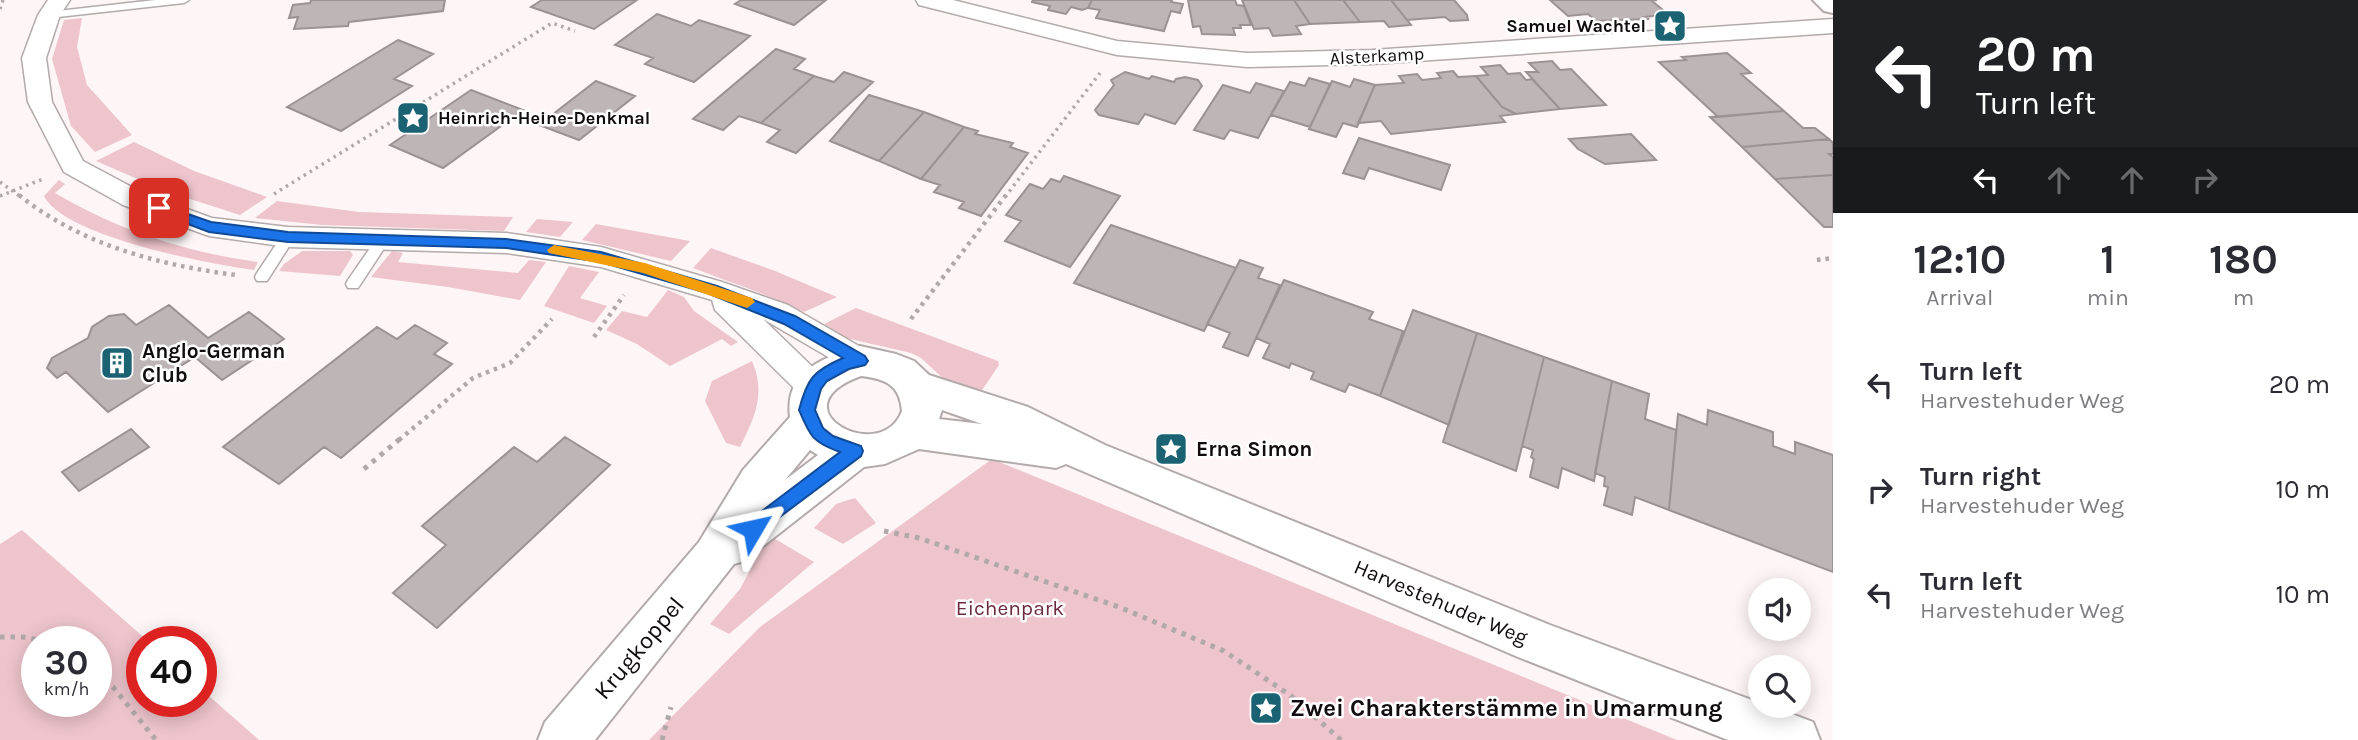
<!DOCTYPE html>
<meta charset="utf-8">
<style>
:root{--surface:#fff;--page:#f2f2f3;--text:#2b2b33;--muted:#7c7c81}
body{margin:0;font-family:Karla,sans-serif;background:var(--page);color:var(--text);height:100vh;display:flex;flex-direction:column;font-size:26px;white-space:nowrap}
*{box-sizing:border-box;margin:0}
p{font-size:23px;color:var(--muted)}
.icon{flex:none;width:38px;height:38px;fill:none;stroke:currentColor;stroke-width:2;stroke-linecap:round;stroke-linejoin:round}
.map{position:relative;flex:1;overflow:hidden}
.sheet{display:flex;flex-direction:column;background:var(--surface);width:525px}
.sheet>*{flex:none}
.top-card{background:#202124;color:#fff;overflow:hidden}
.fabs{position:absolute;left:1748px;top:578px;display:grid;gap:14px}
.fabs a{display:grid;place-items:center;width:63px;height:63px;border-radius:50%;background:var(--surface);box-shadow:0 4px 18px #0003;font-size:35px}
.speed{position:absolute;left:21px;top:626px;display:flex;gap:14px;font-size:35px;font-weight:700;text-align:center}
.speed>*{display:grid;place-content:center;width:91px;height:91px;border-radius:50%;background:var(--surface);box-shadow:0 4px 18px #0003;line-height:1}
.speed small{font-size:18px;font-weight:400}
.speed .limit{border:10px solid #d22;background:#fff;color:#111}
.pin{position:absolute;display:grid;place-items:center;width:60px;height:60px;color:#fff;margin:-30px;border-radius:14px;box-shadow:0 4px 10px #0006}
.me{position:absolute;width:77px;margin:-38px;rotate:54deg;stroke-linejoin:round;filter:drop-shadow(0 0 5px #0008)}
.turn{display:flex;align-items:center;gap:24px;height:147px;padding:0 28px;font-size:32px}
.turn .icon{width:91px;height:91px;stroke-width:2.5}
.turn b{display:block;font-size:49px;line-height:60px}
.lanes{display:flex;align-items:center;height:66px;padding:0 28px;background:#0003;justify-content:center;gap:35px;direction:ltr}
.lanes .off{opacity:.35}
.eta{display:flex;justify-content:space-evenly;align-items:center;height:119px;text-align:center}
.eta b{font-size:42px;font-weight:700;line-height:49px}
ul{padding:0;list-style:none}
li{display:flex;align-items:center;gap:21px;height:105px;padding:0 28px}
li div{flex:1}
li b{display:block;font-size:26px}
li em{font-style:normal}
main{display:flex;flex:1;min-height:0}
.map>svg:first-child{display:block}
.green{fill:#eec5cc;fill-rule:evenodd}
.building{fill:#beb5b7;stroke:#9b9294;stroke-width:2}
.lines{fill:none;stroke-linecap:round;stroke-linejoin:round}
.lane-casing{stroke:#b3aaab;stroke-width:3}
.street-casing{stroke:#b3aaab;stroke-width:3}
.secondary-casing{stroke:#b3aaab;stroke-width:4}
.path-far2{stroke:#b0a8a9;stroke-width:3.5;stroke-dasharray:2.5 4.5;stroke-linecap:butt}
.path-far1{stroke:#b0a8a9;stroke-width:4.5;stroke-dasharray:3.5 5;stroke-linecap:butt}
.path{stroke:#b0a8a9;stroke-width:5;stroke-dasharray:4.5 6;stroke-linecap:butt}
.lane{fill:#fff;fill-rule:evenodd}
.street{fill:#fff;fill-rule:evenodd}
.secondary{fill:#fff;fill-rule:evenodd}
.route{fill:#1a73e8;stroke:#114b97;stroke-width:2}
.slow{fill:#f59e0b}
.labels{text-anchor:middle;stroke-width:5;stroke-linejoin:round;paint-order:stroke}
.far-poi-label{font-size:18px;font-weight:bold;fill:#110d0e;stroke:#fff;text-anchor:end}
.far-street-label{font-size:18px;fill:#110d0e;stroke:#fff}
.poi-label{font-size:21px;font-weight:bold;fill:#110d0e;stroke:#fff;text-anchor:start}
.street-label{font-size:21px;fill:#110d0e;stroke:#fff}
.park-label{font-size:21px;fill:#6a2b3c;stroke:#fff}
.near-street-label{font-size:24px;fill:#110d0e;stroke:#fff}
.near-poi-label{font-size:24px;font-weight:bold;fill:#110d0e;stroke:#fff;text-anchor:start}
</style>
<main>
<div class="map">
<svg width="1833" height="740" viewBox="0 0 1833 740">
<rect width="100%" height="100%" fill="#fef5f6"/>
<!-- green -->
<path class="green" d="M 82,18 L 77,47 L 87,85 L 132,135 L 95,152 L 71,126 L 52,59 L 64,20 Z
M 134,142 L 194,171 L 267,197 L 240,215 L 165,191 L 96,161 Z
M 59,180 L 65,184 L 55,193 C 118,230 185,252 258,262 L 254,270 C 210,264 65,237 44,196 Z
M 277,201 L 359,212 L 513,217 L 504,231 L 322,225 L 255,218 Z
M 537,219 L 573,222 L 560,237 L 526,232 Z
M 596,224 L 690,241 L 671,261 L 582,240 Z
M 711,248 L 775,271 L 837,297 L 804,312 C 768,294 731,283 693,268 Z
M 302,251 L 350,251 L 353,255 L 340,276 L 279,271 L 284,264 Z
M 392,251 L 403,253 L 398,262 L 518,273 L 529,260 L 546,262 L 520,300 L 448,287 L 371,277 Z
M 569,266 L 599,272 L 580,298 L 607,306 L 594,323 L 544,306 Z
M 668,290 L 684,297 L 694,311 L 738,342 L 731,346 L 722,339 L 670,366 L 637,344 L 606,330 L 622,311 L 647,317 Z
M 856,308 L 998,361 L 999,365 L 978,396 L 947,382 L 921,358 L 911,353 L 846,338 L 824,324 Z
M 752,361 C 766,394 755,417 740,447 L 726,443 L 705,401 L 712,381 Z
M 992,459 L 1677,740 L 649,740 L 760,627 Z
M 855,498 L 876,523 L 843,544 L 814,528 L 836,504 Z
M 22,530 L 149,642 L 142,642 L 142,702 L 201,702 L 201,689 L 259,740 L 0,740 L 0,544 ZM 37,642 L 96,642 L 96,702 L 37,702 Z
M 772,537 L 814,562 L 729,634 L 710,624 L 740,589 L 762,548 Z"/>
<!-- building -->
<path class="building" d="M 311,0 L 445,0 L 443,11 L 349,22 L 348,26 L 294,29 L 298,17 L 289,18 L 293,5 L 310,3 Z
M 542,0 L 637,0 L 594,29 L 531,7 Z
M 741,0 L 826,0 L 794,25 L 735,4 Z
M 1033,0 L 1092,0 L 1088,8 L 1082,10 L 1071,7 L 1066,14 L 1048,10 L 1050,6 L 1032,2 Z
M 1092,0 L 1172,0 L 1171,2 L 1183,4 L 1180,13 L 1171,11 L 1164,31 L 1096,18 L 1100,10 L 1088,8 Z
M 1188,0 L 1235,0 L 1237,5 L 1244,6 L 1251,25 L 1240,25 L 1241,28 L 1233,28 L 1235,35 L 1202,34 L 1200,26 L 1193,27 Z
M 1242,0 L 1294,0 L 1310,24 L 1296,26 L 1301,34 L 1273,36 L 1269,28 L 1254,29 Z
M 1294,0 L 1343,0 L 1360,22 L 1310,24 Z
M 1343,0 L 1391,0 L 1411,25 L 1389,27 L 1384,21 L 1360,22 Z
M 1391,0 L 1454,0 L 1467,15 L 1468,20 L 1450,21 L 1445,17 L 1407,20 Z
M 1550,0 L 1657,0 L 1652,1 L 1668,14 L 1645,17 L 1649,19 L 1596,21 L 1588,14 L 1568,16 Z
M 657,14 L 691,26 L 699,20 L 750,36 L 694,82 L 645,64 L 653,58 L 615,45 Z
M 398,40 L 433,54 L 394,79 L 412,86 L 341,131 L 287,107 Z
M 776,49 L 805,59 L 794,69 L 814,76 L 761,123 L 739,116 L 723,130 L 693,119 Z
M 1727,53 L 1751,73 L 1741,74 L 1784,111 L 1718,117 L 1659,62 L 1686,60 L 1682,57 Z
M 1552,61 L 1560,70 L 1571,69 L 1606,105 L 1560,109 L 1526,72 L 1538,72 L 1529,63 Z
M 1500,65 L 1508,74 L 1520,73 L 1526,80 L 1532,79 L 1560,109 L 1516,114 L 1502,107 L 1476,76 L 1488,75 L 1481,67 Z
M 1453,71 L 1458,77 L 1476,76 L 1502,107 L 1516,114 L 1500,116 L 1505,122 L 1391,134 L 1381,121 L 1358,123 L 1375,85 L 1404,83 L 1399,76 L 1417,74 L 1422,80 L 1441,78 L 1437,73 Z
M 844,72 L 873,82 L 796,153 L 767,142 L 780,130 L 761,123 L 814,76 L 834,82 Z
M 1125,72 L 1149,79 L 1152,76 L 1174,82 L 1176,79 L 1185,77 L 1198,80 L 1202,86 L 1175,124 L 1145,114 L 1138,124 L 1099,115 L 1095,110 L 1114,85 L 1111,80 Z
M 1309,78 L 1330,84 L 1310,127 L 1271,115 L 1290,82 L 1305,86 Z
M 1354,79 L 1375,85 L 1357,127 L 1343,123 L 1336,137 L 1309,129 L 1332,81 L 1350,87 Z
M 596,81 L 635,96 L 579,140 L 539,125 Z
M 1256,83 L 1284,91 L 1258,138 L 1230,130 L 1224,139 L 1194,130 L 1223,85 L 1250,93 Z
M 471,90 L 523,110 L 443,168 L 390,145 Z
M 869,95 L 924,112 L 879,161 L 830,141 Z
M 1784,111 L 1803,128 L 1815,128 L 1829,139 L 1742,147 L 1710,117 Z
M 924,112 L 964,127 L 921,179 L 879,161 Z
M 964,127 L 978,131 L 975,134 L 1013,143 L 1010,147 L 1028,153 L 981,216 L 959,208 L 964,202 L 934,192 L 940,185 L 921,179 Z
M 1631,134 L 1656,160 L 1605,164 L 1578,149 L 1569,139 Z
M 1359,138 L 1450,165 L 1441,190 L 1369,168 L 1364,179 L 1343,173 Z
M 1829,139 L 1833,143 L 1833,154 L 1829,154 L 1833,157 L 1833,175 L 1775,179 L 1742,147 Z
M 1833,175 L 1833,227 L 1824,227 L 1775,179 Z
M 1064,176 L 1120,196 L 1070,267 L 1005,241 L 1021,221 L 1006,215 L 1030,184 L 1043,189 L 1051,179 L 1060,182 Z
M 1111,225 L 1236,268 L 1204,331 L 1074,283 Z
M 1240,260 L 1263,268 L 1258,278 L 1280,285 L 1248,356 L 1223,347 L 1230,333 L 1207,324 Z
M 1284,280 L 1373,312 L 1369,319 L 1403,331 L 1380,396 L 1349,384 L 1345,392 L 1311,379 L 1314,372 L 1291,363 L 1289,368 L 1263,358 L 1270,344 L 1256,338 Z
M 169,305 L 208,338 L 249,312 L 284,339 L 222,380 L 195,357 L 108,412 L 66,372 L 57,378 L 47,368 L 52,358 L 88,338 L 92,327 L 109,316 L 124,314 L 136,325 Z
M 1413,310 L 1477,333 L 1449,425 L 1380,396 Z
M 415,325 L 447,343 L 434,354 L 452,364 L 341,458 L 324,447 L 279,484 L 223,447 L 377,327 L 397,339 Z
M 1477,333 L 1544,357 L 1516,471 L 1443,442 Z
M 1544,357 L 1612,381 L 1594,481 L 1562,468 L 1558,488 L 1530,477 L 1534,459 L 1531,457 L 1533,450 L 1522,446 Z
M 1612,381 L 1649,394 L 1645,419 L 1676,430 L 1669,510 L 1635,497 L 1632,515 L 1604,505 L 1608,487 L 1604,486 L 1605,477 L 1595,473 Z
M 1708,410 L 1773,432 L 1773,446 L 1795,454 L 1795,442 L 1833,455 L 1833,572 L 1669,510 L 1678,414 L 1707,425 Z
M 131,429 L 149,447 L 79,491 L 62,472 Z
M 565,437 L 610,465 L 437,628 L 393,593 L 446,545 L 422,526 L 514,447 L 537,462 Z"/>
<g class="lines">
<defs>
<path id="lane" d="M 155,0 L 189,0 L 184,3 L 49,18 L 43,15 L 49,12 Z
M 288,232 L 295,237 L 267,281 L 257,281 L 255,277 L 257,273 L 283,234 Z
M 382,236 L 389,241 L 387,244 L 358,288 L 348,288 L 346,284 L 348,280 L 377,238 Z"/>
<path id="street" d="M 48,0 L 70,0 L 60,15 L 46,58 L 52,102 L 83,161 L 143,193 L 212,218 L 288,227 L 507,233 L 601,247 L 722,282 L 788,305 L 871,353 L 876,361 L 871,369 L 860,373 L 849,369 L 763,319 L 824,378 L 829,387 L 824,396 L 813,399 L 802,396 L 715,310 L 712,300 L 601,267 L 507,253 L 288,247 L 209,236 L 123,205 L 64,172 L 28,102 L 22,58 L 38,15 Z
M 916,0 L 953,0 L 1117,41 L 1247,53 L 1372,50 L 1833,19 L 1833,33 L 1372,64 L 1247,67 L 1117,55 L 919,5 Z"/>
<path id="secondary" d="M 1813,0 L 1833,0 L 1833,13 L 1824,11 Z
M 860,346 L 896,354 L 914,361 L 929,375 L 1028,407 L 1105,445 L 1550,625 L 1760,703 L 1760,705 L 1768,705 L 1813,722 L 1820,740 L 1728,740 L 1518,657 L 1066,464 L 1056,468 L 919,449 L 885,464 L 864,467 L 744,561 L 734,564 L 595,740 L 538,740 L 545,722 L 699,542 L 743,470 L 790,417 C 784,370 824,358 860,346 ZM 861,376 C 886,379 900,385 902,411 C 881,467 773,408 861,376 ZM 942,410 L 982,424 L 939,419 ZM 810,450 L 818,455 L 785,480 Z"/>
</defs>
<!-- lane casing -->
<use href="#lane" class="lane-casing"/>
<!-- street casing -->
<use href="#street" class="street-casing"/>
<!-- secondary casing -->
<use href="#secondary" class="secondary-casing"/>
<!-- path-far2 -->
<path class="path-far2" d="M 0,9 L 3,0
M 0,182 L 21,197
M 274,194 L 552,23 L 575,31
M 0,196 L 43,179
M 1005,197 L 1100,73"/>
<!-- path-far1 -->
<path class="path-far1" d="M 19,195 C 81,245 159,265 236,275
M 1817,260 L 1833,258
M 911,319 L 1006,195
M 594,337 L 624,295
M 399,440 L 473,378 L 510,363 L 552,319"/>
<!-- path -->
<path class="path" d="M 364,469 L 401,438
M 884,531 L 919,538 L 1119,607 L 1224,651 L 1290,695 L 1341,740
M 0,637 L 23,637 L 50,642
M 96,674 L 113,687 L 156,740
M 662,740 L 671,707"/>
<!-- lane -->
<use href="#lane" class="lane"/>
<!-- street -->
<use href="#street" class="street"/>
<!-- secondary -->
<use href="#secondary" class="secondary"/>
</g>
<!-- route -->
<path class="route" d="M 159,204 L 211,222 L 288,232 L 506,239 L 601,252 L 717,286 L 795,316 L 865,356 L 868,361 L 865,365 L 849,369 L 827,381 L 821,389 L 815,410 L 823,428 L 833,436 L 861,446 L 863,451 L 861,456 L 753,537 L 746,534 L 744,529 L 746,523 L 840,452 C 812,442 810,436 799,410 C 807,379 813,371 843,358 L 784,324 L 707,293 L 601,262 L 506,248 L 288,242 L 209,232 L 154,211 L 154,205 Z"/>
<!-- slow -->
<path class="slow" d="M 554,245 L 645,263 L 752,298 L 755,302 L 747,308 L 643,273 L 549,253 L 547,250 Z"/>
<!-- icons -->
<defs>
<symbol id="sight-square" viewBox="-11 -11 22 22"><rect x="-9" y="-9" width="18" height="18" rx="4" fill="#1b6272" stroke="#fff"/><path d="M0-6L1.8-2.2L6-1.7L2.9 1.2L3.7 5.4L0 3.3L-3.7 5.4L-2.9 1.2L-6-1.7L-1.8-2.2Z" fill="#fff"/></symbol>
<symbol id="building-square" viewBox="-11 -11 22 22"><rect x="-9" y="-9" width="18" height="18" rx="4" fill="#1b6272" stroke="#fff"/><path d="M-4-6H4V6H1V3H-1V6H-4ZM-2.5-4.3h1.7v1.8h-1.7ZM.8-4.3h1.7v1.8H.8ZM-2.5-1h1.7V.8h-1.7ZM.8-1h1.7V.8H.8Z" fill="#fff"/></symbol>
</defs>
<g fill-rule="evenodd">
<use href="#sight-square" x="1651" y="7" width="38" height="38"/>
<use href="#sight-square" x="394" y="99" width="38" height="38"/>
<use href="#building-square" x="98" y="344" width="38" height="38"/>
<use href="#sight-square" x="1152" y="430" width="38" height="38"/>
<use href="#sight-square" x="1247" y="689" width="38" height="38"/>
</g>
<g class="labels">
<!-- far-poi labels -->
<g class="far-poi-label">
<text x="1646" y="32">Samuel Wachtel</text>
<text x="438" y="124" text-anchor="start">Heinrich-Heine-Denkmal</text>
</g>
<!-- far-street labels -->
<g class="far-street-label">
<text transform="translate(1377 56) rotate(-3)" y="6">Alsterkamp</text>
</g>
<!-- poi labels -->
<g class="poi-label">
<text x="142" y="358">Anglo-German<tspan x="142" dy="24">Club</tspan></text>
<text x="1196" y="456">Erna Simon</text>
</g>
<!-- street labels -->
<g class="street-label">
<text transform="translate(1441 602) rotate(23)" y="7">Harvestehuder Weg</text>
</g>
<!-- park labels -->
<g class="park-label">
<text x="1010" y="615">Eichenpark</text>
</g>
<!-- near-street labels -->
<g class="near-street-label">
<text transform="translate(639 648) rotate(-50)" y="8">Krugkoppel</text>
</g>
<!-- near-poi labels -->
<g class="near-poi-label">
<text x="1290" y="716">Zwei Charakterstämme in Umarmung</text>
</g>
</g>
</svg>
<div class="fabs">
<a><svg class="icon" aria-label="sound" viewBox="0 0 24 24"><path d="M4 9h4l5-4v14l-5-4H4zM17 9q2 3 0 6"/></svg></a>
<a><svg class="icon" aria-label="search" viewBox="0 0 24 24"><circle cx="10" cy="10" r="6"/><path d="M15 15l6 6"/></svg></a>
</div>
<div class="speed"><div>30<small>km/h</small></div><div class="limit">40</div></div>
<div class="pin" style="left:159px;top:208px;background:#d93025"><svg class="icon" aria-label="arrive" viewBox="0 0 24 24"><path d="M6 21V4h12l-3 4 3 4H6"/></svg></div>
<svg class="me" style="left:753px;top:529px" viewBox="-20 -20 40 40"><path d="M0-17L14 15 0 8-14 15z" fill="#1a73e8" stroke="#fff" stroke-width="4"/></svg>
</div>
<section class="sheet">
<div class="top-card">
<div class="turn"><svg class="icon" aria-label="left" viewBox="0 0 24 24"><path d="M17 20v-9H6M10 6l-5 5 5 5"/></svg><div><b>20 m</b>Turn left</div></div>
<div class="lanes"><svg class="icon" aria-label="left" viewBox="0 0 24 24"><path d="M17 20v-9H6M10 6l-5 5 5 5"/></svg><svg class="icon off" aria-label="ahead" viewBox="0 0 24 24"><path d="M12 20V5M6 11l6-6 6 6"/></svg><svg class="icon off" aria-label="ahead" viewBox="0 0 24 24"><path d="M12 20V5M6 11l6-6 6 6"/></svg><svg class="icon off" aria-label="right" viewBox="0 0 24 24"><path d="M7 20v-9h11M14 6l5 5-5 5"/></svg></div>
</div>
<div class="eta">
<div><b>12:10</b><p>Arrival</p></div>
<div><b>1</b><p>min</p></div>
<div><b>180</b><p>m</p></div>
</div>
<ul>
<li><svg class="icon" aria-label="left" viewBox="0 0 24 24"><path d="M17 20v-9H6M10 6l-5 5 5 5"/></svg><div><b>Turn left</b><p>Harvestehuder Weg</p></div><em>20 m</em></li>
<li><svg class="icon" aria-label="right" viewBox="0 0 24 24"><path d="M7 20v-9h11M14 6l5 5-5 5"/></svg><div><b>Turn right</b><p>Harvestehuder Weg</p></div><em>10 m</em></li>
<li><svg class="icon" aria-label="left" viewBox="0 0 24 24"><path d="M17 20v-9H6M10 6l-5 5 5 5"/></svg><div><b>Turn left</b><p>Harvestehuder Weg</p></div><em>10 m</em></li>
</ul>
</section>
</main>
